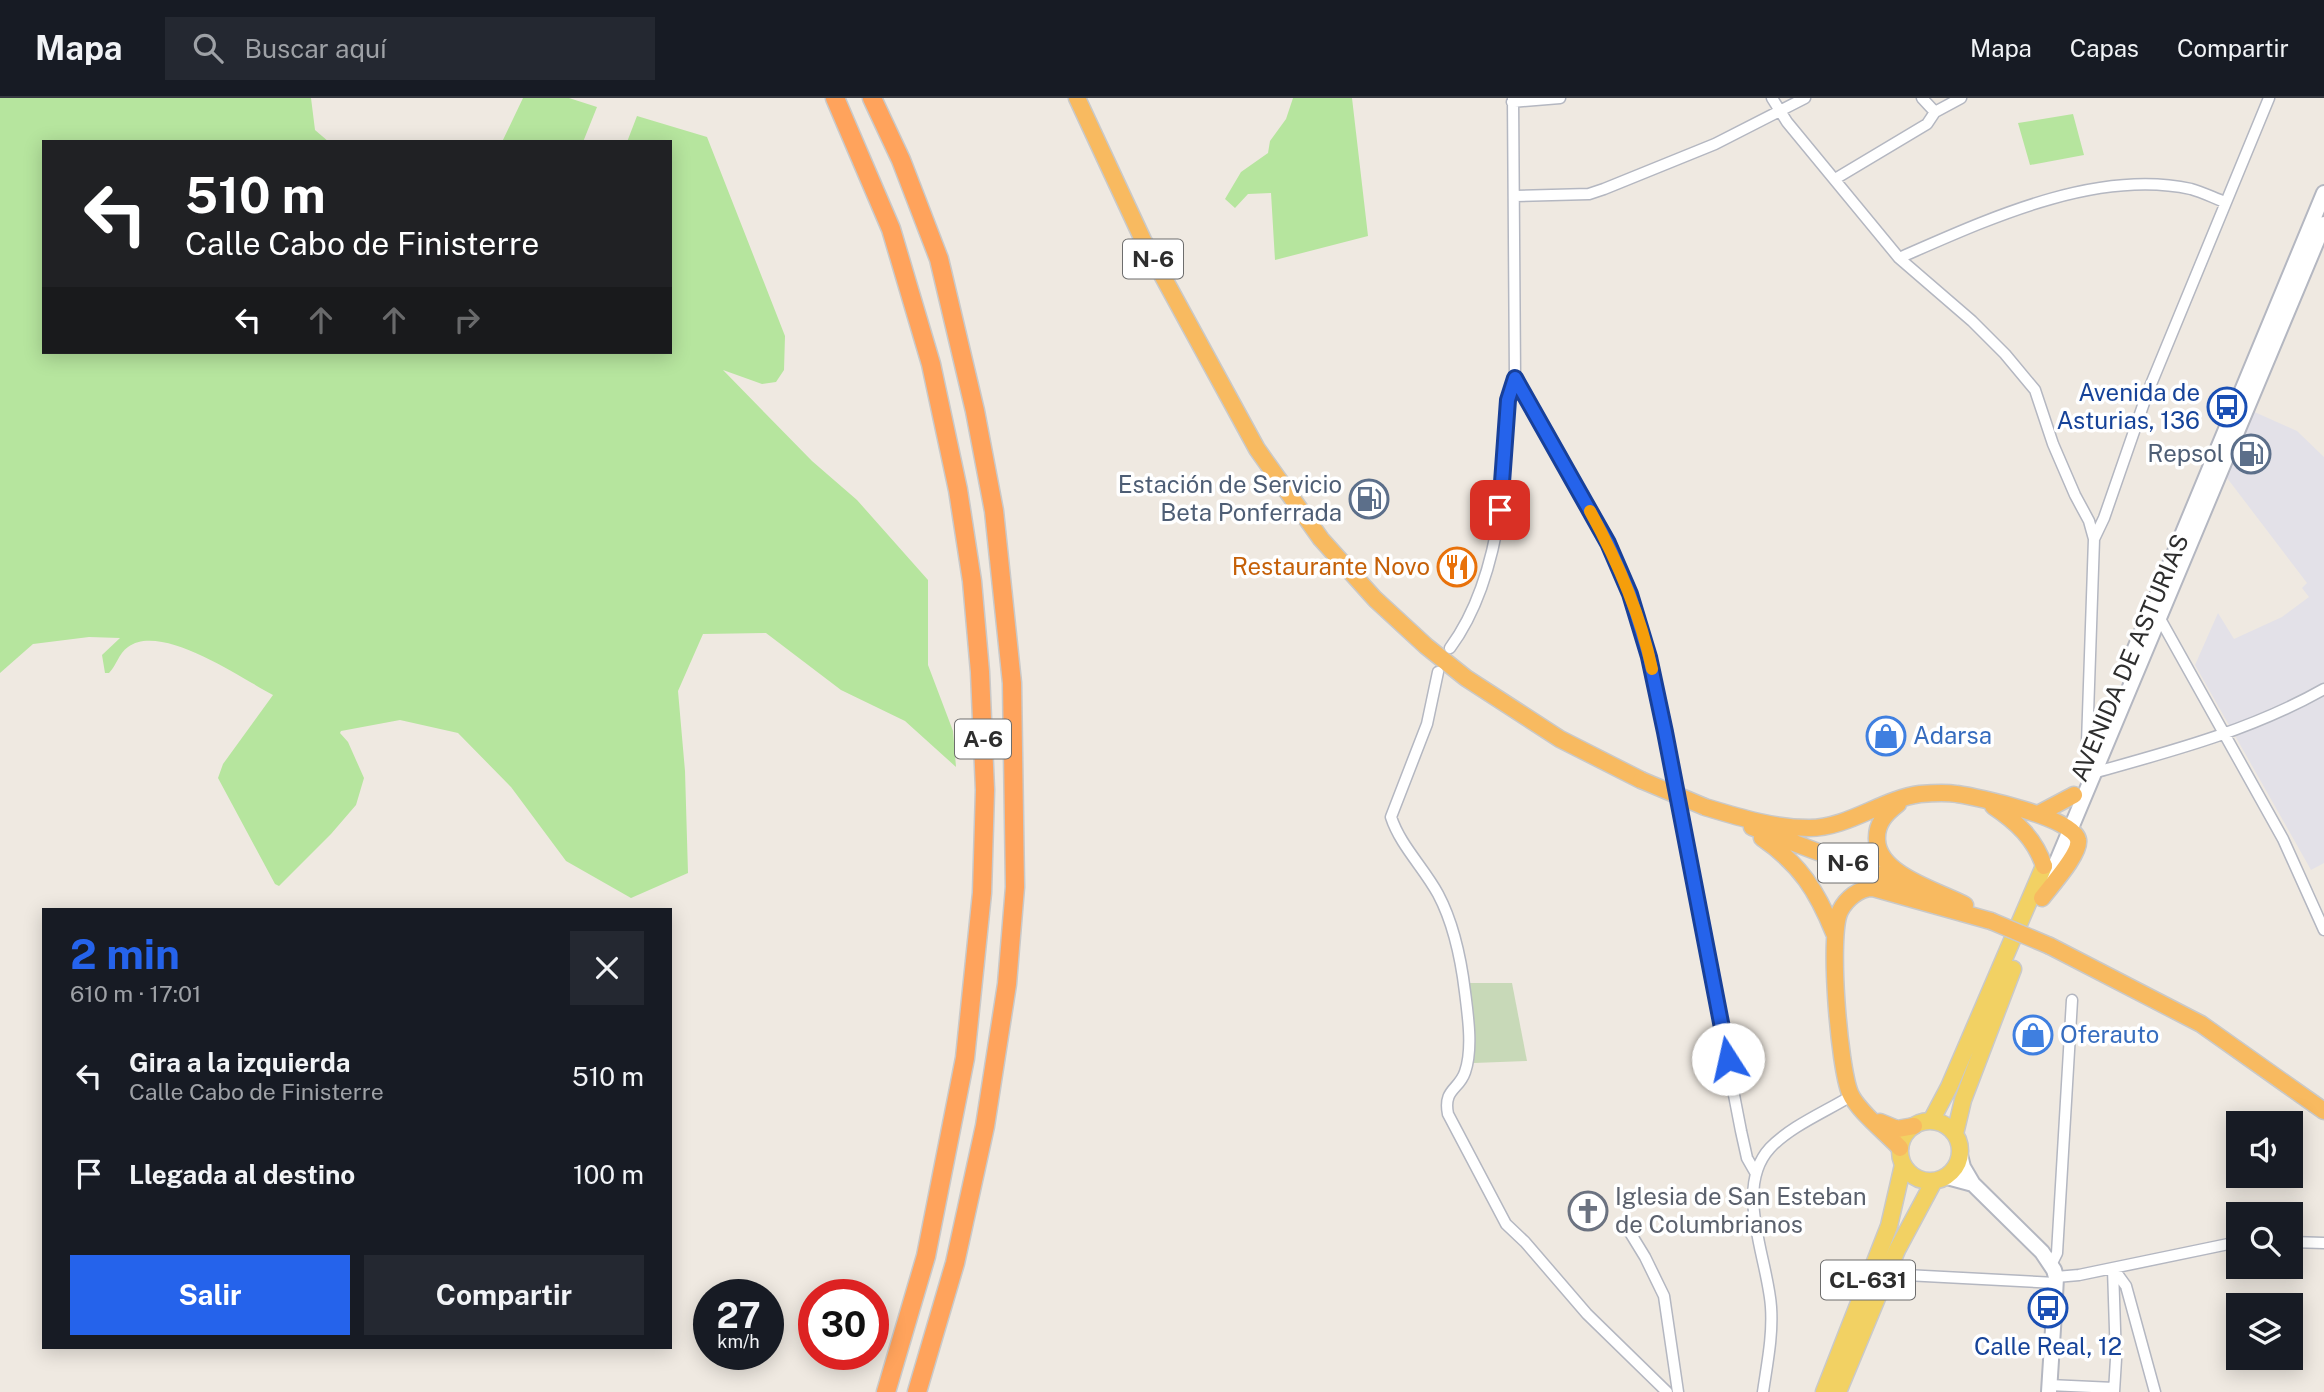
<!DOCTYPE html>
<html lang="es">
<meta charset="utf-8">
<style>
:root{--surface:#171b24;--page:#242831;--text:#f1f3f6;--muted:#9ea1a6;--line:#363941;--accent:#2563eb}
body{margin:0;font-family:"Public Sans",sans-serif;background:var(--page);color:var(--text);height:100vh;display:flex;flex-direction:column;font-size:26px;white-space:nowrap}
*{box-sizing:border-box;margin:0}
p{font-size:23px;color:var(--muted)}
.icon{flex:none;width:38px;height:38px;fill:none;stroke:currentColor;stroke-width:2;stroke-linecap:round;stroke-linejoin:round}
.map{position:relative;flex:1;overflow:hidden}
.details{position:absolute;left:42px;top:810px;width:630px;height:441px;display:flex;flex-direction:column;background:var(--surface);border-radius:0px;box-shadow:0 4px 18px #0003}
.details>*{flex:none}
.guide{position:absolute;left:42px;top:42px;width:630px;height:214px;border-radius:0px;box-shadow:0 4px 18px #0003;background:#202124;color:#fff;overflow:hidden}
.tools{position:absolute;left:2226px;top:1013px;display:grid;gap:14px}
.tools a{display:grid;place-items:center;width:77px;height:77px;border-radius:0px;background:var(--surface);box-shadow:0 4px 18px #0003;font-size:35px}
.speed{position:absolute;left:693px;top:1181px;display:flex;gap:14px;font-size:35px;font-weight:700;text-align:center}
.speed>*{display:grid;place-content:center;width:91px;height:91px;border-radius:50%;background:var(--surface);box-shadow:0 4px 18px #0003;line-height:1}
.speed small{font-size:18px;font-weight:400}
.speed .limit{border:10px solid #d22;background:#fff;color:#111}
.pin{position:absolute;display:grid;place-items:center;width:60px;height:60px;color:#fff;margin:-30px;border-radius:14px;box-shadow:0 4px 10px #0006}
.me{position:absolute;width:77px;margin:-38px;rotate:350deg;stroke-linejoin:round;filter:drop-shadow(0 0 5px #0008)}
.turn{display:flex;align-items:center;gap:24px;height:147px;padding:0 28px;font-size:32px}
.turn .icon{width:91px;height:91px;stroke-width:2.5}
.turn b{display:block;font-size:49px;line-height:60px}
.lanes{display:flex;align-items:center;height:66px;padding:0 28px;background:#0003;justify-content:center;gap:35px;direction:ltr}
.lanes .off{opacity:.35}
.round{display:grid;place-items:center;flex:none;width:74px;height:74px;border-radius:0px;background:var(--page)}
.headline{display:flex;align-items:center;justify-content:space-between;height:119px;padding:0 28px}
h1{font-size:42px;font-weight:700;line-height:52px;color:var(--accent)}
.primary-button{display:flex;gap:14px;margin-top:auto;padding:14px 28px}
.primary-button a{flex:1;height:80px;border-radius:0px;background:var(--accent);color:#fff;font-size:28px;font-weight:700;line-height:80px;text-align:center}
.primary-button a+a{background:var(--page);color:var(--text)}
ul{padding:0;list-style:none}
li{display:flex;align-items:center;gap:21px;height:98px;padding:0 28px}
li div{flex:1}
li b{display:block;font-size:26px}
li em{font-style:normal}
header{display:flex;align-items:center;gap:42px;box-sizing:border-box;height:98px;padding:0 35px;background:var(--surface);border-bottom:2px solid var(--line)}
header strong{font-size:33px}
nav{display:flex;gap:38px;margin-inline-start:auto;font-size:24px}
.search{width:490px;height:63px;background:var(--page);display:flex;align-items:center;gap:18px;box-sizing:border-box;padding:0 24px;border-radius:0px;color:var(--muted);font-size:26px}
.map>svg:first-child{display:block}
.industrial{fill:#e3e1e8}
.green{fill:#b6e59e}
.cemetery{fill:#c8d9b8}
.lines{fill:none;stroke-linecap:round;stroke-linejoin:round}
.minor-casing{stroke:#b4b7c1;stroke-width:13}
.secondary-casing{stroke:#b4b7c1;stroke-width:18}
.primary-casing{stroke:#c9c9c9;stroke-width:19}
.trunk-casing{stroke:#c9c9c9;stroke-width:19}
.motorway-casing{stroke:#c9c9c9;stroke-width:21}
.minor{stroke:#fff;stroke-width:10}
.secondary{stroke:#fff;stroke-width:14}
.primary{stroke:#f2d163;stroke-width:16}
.trunk{stroke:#f8ba60;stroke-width:16}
.motorway{stroke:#ffa35c;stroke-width:18}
.trunk-bridge-casing{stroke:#c9c9c9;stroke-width:19;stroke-linecap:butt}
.trunk-bridge{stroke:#f8ba60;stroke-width:16}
.route-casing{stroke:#184099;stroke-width:18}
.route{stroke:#2563eb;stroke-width:12}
.slow{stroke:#f59e0b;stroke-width:12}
.labels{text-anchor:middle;stroke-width:7;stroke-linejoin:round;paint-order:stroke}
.shield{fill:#fff;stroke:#6d6d6d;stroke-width:2}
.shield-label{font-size:23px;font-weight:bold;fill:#2e2e2e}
.transit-label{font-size:24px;fill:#164399;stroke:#fff;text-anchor:end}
.service-label{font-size:24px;fill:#4e5e75;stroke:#fff;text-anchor:end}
.food-label{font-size:24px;fill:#c56008;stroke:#fff;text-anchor:end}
.street-label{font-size:24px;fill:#2e2e2e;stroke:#fff}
.shop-label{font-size:24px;fill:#366cbe;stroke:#fff;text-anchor:start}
.worship-label{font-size:24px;fill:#5b616d;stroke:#fff;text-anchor:start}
</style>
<header>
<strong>Mapa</strong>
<div class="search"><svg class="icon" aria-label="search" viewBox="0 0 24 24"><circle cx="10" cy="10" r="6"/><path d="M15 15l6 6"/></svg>Buscar aquí</div>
<nav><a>Mapa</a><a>Capas</a><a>Compartir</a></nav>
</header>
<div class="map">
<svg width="2324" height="1294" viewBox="0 0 2324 1294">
<rect width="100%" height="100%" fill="#efe9e1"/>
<!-- industrial -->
<path class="industrial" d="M 2250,312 L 2297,333 L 2324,359 L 2324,765 L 2311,772 L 2195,567 L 2218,515 L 2234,541 L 2282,519 L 2309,499 L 2302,490 L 2307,485 L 2224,376 Z"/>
<!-- green -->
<path class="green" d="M 0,0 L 311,0 L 315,32 L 329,44 L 44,44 L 44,254 L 670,254 L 670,44 L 627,44 L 637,18 L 707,39 L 785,238 L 784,272 L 776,284 L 762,286 L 723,272 L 812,363 L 857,402 L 928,482 L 928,567 L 953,633 L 956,669 L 905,623 L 841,592 L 766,535 L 703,536 L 678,593 L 685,673 L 688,775 L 631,800 L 566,763 L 511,689 L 458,635 L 400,622 L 341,633 L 340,635 L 348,644 L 364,680 L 356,707 L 331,736 L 279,788 L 275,786 L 218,680 L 223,666 L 273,597 C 241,580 161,524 128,549 C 118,556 117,567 109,575 L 105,575 L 102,557 L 120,540 L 89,539 L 33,546 L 0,575 Z
M 523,0 L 569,0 L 597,9 L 583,44 L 502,44 Z
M 1293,0 L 1352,0 L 1368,138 L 1275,162 L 1271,95 L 1248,96 L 1235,110 L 1225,101 L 1241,74 L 1268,55 L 1270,43 L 1286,21 Z
M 2073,16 L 2084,57 L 2030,67 L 2018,25 Z"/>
<!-- cemetery -->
<path class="cemetery" d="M 1467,885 L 1512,885 L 1527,963 L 1474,965 Z"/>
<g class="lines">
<defs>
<path id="minor" d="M 1772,0 L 1787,24 L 1899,160 L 1972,223 L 2005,256 L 2035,292 L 2053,346 L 2075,397 L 2089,423 L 2094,441 L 2087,645 L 2092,654
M 1922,0 L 1935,14
M 1512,4 L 1560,0
M 1835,81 L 1927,26 L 1935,14 L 1961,0
M 1515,98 L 1589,96 L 1604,91 L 1715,46 L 1805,0
M 1899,160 C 1984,123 2095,70 2191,91 C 2202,94 2214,100 2225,104
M 1515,280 L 1608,445 L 1630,496 L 1649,559 L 1741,1033 L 1747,1060 L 1755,1074
M 2094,441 L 2104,420 L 2147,296 L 2269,0
M 2159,519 L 2283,741 L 2324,832
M 1450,550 C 1490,496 1502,419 1506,355 C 1508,329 1507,305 1515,280 L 1513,0
M 1438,574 L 1427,626 L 1391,719 C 1400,747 1424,770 1438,796 C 1454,826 1461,861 1465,894 C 1468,918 1473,951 1465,974 C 1459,992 1443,991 1448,1016 L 1506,1126 L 1525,1144 L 1587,1216 L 1667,1294
M 2093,675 C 2172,653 2252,632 2324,591
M 1626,1128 L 1645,1159 L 1664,1198 L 1678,1294
M 2291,1144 L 2324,1145
M 2051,1167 L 2057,1155 L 2072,902
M 2113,1170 L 2126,1188 L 2155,1294
M 2113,1171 L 2116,1261 L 2114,1294
M 1887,1176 L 2056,1185
M 2056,1179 L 2079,1177 L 2238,1144
M 2049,1287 L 2114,1290
M 1763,1294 C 1767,1266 1773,1238 1771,1209 C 1768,1161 1733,1090 1770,1050 C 1791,1028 1825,1014 1851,998"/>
<path id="secondary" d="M 2129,565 L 2324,95
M 2045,792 L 2324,126
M 1960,1057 L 1963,1069 L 1973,1086 L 2042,1154 L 2054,1172 L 2056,1179 L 2055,1199 L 2049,1294
M 1947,1079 L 1973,1086"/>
<path id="primary" d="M 1931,1023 L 1949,989 L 2044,768
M1900 1053a30 30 0 1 1 60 0a30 30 0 1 1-60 0Z
M 1955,1036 L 1963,1002 L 2013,871
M 1824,1294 L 1889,1128 L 1903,1067
M 1838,1294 L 1897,1152 L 1934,1083"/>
<path id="trunk" d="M 1077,0 L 1143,142 L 1257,351 L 1321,441 L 1375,501 L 1426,548 L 1466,580 L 1560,641 L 1641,682
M 1898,706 C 1885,716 1876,726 1877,742 C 1878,777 1939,793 1965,807
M 1993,708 C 2017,724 2035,741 2044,768
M 1705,709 C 1738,719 1773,730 1809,730 C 1848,730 1882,701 1920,696 C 1932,695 1945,694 1957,696 C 1978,699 2075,720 2078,742 C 2081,755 2050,789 2042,800
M 2040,715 L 2074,697
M 1752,729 L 1924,794
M 1762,740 C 1800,766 1817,793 1834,835
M 2050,848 L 2201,926 L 2324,1013
M 1880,1024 L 1897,1031 L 1914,1028
M 1900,1050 C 1886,1035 1857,1012 1850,995 C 1839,968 1828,837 1840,813 C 1846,801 1859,790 1873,790 L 1991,823"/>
<path id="motorway" d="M 835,0 L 891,131 L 931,266 L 958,392 L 972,483 L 980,574 L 985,692 L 982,795 L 965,960 L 926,1158 L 886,1294
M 872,0 L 901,62 L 939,161 L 975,313 L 994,413 L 1012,585 L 1015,789 L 1007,886 L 985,1028 L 955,1165 L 917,1294"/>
</defs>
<!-- minor casing -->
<use href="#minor" class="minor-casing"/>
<!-- secondary casing -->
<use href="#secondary" class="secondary-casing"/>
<!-- primary casing -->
<use href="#primary" class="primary-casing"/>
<!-- trunk casing -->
<use href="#trunk" class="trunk-casing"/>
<!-- motorway casing -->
<use href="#motorway" class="motorway-casing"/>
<!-- minor -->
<use href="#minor" class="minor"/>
<!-- secondary -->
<use href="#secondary" class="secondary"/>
<!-- primary -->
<use href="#primary" class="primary"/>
<!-- trunk -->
<use href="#trunk" class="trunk"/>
<!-- motorway -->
<use href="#motorway" class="motorway"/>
<defs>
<path id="trunk-bridge" d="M 1641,682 L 1705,709
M 1991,823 L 2050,848"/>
</defs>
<!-- trunk-bridge casing -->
<use href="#trunk-bridge" class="trunk-bridge-casing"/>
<!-- trunk-bridge -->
<use href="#trunk-bridge" class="trunk-bridge"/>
</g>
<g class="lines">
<defs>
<path id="route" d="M 1500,412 L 1508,302 L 1515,280 L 1608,445 L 1630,496 L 1649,559 L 1665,634 L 1728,961"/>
</defs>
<!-- route casing -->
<use href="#route" class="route-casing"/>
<!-- route -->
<use href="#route" class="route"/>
<!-- slow -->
<path class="slow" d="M 1590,413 C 1617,462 1640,515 1652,571"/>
</g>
<!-- icons -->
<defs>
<symbol id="bus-ring" viewBox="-11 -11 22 22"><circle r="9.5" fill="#fff" stroke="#1a4fb4" stroke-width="1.5"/><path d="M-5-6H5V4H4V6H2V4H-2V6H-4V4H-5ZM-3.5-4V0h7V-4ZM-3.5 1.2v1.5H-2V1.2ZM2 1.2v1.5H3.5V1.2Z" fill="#1a4fb4"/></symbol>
<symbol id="fuel-ring" viewBox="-11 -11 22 22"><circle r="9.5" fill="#fff" stroke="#5c6f8a" stroke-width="1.5"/><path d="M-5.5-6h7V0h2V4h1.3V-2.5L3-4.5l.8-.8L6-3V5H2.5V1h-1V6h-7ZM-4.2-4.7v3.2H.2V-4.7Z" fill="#5c6f8a"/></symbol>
<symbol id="restaurant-ring" viewBox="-11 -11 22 22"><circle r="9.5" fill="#fff" stroke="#e8710a" stroke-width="1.5"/><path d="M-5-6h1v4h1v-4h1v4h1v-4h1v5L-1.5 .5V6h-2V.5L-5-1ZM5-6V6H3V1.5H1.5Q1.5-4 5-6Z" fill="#e8710a"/></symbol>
<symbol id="shop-ring" viewBox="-11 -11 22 22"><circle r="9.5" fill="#fff" stroke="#3f7fe0" stroke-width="1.5"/><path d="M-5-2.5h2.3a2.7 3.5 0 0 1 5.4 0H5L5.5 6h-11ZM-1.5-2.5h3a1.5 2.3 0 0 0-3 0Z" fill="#3f7fe0"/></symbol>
<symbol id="church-ring" viewBox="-11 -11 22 22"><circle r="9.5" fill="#fff" stroke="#6b7280" stroke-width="1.5"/><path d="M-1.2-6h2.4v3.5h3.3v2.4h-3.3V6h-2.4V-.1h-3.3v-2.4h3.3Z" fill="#6b7280"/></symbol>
</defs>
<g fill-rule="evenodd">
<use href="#bus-ring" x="2205" y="287" width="44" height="44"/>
<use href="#fuel-ring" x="2229" y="334" width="44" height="44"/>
<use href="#fuel-ring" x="1347" y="379" width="44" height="44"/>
<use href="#restaurant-ring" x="1435" y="447" width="44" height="44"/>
<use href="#shop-ring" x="1864" y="616" width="44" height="44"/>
<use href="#shop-ring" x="2011" y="915" width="44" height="44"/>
<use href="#church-ring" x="1566" y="1091" width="44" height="44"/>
<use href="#bus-ring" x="2026" y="1188" width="44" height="44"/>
</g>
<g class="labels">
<!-- shield labels -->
<g class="shield">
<rect x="1123" y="141.5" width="60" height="39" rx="5"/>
<rect x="955" y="621.5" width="56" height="39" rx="5"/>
<rect x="1818" y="745.5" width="60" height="39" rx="5"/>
<rect x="1821" y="1162.5" width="94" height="39" rx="5"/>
</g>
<g class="shield-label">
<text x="1153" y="169">N-6</text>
<text x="983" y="649">A-6</text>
<text x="1848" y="773">N-6</text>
<text x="1868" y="1190">CL-631</text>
</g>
<!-- transit labels -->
<g class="transit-label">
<text x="2200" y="303">Avenida de<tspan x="2200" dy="28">Asturias, 136</tspan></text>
<text x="2048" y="1257" text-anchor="middle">Calle Real, 12</text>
</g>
<!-- service labels -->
<g class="service-label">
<text x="2224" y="364">Repsol</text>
<text x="1342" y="395">Estación de Servicio<tspan x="1342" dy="28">Beta Ponferrada</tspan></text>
</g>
<!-- food labels -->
<g class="food-label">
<text x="1430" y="477">Restaurante Novo</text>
</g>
<!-- street labels -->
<g class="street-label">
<text transform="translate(2130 560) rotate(-67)" y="8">AVENIDA DE ASTURIAS</text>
</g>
<!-- shop labels -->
<g class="shop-label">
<text x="1913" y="646">Adarsa</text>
<text x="2060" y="945">Oferauto</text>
</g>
<!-- worship labels -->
<g class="worship-label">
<text x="1615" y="1107">Iglesia de San Esteban<tspan x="1615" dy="28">de Columbrianos</tspan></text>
</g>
</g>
</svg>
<div class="tools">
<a><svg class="icon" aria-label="sound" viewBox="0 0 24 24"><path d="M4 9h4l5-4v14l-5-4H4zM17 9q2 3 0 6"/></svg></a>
<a><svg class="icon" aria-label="search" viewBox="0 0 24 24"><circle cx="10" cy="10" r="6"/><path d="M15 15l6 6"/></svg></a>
<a><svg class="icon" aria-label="layers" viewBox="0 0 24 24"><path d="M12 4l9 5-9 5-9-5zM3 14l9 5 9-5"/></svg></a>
</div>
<div class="speed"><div>27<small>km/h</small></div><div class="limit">30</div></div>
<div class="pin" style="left:1500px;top:412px;background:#d93025"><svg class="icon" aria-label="arrive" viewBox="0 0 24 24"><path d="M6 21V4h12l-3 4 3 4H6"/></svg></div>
<svg class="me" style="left:1728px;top:961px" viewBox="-20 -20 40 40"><circle r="19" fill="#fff"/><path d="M0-13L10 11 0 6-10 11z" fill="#2563eb"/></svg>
<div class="guide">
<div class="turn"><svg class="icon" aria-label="left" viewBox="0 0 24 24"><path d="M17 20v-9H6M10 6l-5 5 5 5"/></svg><div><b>510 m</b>Calle Cabo de Finisterre</div></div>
<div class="lanes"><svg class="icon" aria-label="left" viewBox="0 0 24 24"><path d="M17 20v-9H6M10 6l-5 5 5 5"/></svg><svg class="icon off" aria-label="ahead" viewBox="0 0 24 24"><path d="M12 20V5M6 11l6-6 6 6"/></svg><svg class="icon off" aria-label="ahead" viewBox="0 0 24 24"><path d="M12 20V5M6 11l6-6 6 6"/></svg><svg class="icon off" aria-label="right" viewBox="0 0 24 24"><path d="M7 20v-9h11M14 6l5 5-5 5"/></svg></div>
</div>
<section class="details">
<div class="headline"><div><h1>2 min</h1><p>610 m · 17:01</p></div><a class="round"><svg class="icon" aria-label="close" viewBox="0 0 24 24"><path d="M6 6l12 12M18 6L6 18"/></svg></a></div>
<ul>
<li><svg class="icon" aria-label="left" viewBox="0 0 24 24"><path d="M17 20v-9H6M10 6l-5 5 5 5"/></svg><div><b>Gira a la izquierda</b><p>Calle Cabo de Finisterre</p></div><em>510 m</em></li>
<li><svg class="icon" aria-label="arrive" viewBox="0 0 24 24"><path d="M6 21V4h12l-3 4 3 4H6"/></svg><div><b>Llegada al destino</b></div><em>100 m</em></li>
</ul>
<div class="primary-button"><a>Salir</a><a>Compartir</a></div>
</section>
</div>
